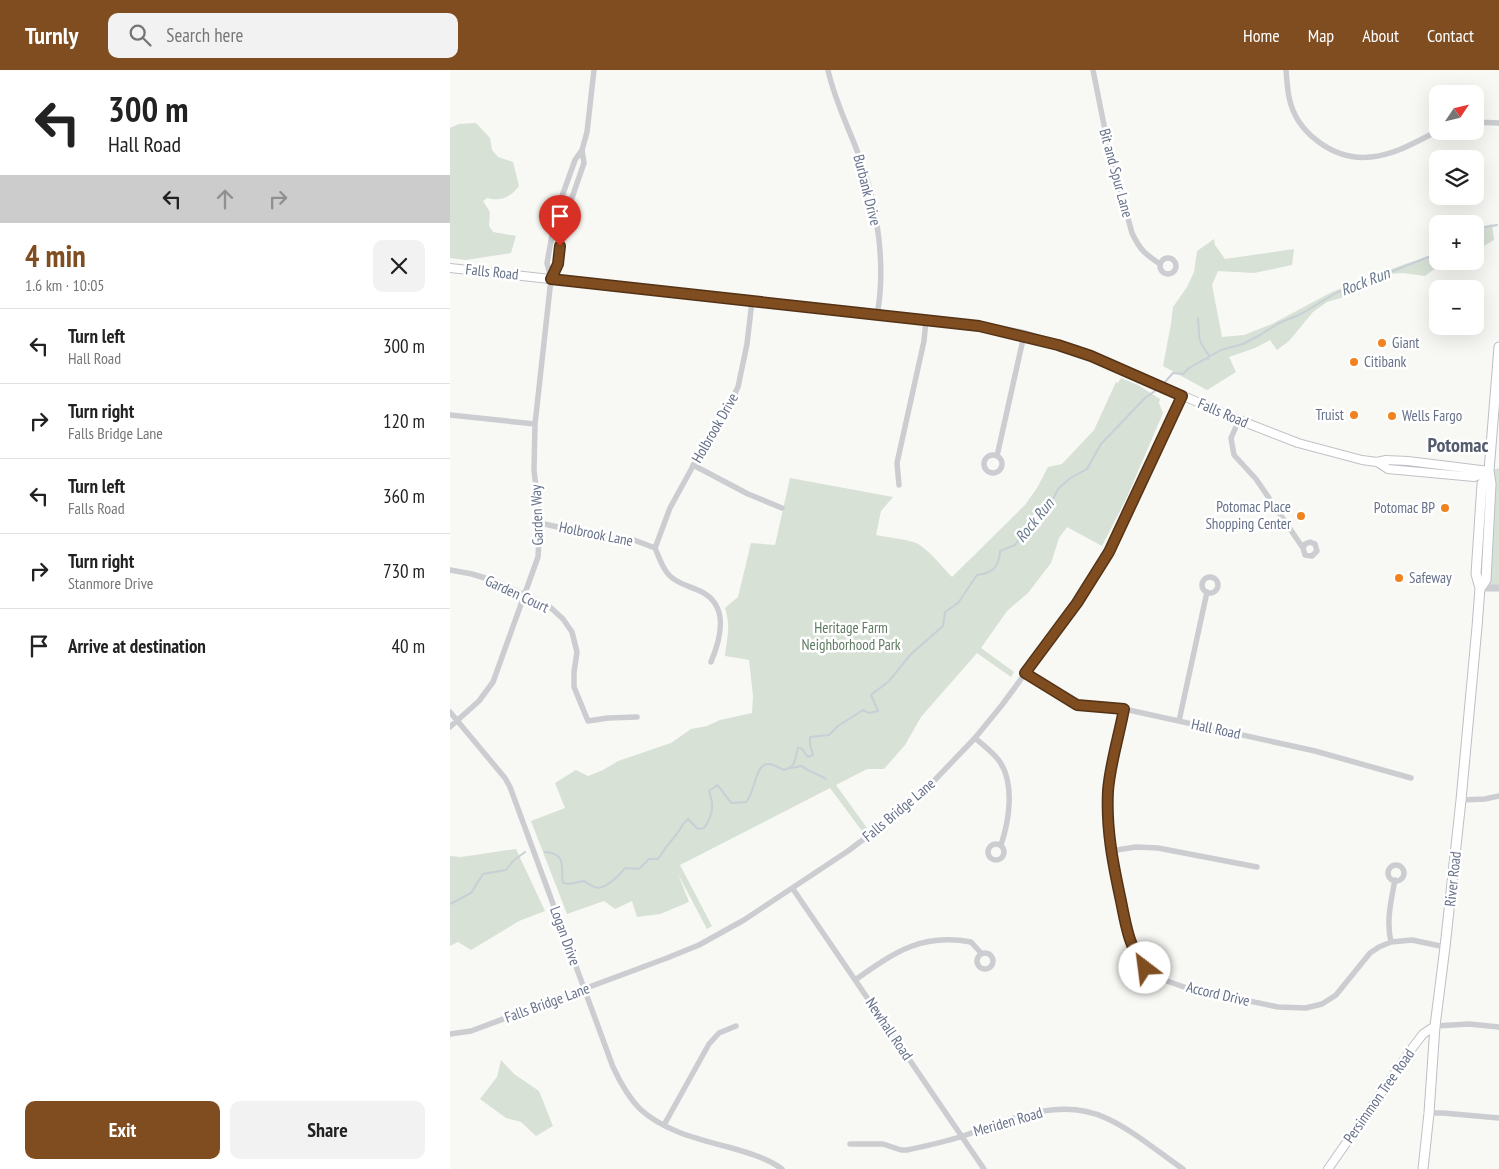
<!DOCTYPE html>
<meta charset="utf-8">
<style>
:root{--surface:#fff;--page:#f2f2f2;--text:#222;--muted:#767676;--line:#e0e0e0;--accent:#7f4d20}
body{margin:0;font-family:"PT Sans Narrow",sans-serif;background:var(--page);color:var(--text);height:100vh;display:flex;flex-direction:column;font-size:19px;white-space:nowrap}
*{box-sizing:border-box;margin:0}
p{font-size:16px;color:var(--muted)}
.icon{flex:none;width:28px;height:28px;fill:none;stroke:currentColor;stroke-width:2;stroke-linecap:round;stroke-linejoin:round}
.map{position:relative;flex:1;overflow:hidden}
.panel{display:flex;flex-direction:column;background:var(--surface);width:450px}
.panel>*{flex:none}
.hud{background:#fff;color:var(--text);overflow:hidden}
.needle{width:32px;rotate:55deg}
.controls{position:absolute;left:979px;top:15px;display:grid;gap:10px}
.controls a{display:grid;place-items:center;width:55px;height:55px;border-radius:10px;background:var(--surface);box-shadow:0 5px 20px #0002;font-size:25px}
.pin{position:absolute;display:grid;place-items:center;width:42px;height:42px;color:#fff;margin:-51px -21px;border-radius:50% 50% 50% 0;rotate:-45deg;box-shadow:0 0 5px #0007}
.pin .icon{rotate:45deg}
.me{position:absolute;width:55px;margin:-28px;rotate:330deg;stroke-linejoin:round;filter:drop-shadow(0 0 4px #0008)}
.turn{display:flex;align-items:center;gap:18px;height:105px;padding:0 25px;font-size:22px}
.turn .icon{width:65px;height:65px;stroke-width:2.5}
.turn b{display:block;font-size:35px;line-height:42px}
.lanes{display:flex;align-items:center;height:48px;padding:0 25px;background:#0003;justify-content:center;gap:25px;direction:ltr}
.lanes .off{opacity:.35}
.round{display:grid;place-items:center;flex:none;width:52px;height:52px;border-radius:10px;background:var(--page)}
.overview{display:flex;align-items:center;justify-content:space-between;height:85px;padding:0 25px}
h1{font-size:30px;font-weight:700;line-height:38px;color:var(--accent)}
.button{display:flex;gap:10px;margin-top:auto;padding:10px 25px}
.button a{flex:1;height:58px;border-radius:10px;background:var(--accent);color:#fff;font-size:20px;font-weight:700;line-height:58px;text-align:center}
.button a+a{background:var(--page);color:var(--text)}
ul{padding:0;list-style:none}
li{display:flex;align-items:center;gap:15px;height:75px;padding:0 25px;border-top:1px solid var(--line)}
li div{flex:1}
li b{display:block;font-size:19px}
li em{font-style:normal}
header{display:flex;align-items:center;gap:30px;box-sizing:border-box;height:70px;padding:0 25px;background:var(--accent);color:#fff}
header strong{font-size:24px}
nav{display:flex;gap:28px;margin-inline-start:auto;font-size:18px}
.search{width:350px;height:45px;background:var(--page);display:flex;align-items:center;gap:12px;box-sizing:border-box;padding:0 18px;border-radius:10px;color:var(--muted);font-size:19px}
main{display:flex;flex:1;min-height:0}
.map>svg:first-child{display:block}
.green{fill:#d7e1d6}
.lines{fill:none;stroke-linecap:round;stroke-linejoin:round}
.stream{stroke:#c8cfd6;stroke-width:2}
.secondary-casing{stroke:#bfc1c7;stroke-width:10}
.primary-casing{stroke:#bdbfc4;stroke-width:11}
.minor{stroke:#cbcdd1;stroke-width:5.5}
.tertiary{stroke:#cbcdd1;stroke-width:7}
.secondary{stroke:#fff;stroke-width:8}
.primary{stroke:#fff;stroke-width:9}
.route-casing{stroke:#533215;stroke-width:12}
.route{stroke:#7f4d20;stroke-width:9}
.poi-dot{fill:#f1821d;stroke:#fff;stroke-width:2}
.labels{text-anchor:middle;stroke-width:5;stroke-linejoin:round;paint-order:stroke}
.street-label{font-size:15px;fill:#657089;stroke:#fff}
.poi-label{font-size:15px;fill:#657089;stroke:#fff;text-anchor:start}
.park-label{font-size:15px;fill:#607a62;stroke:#fff}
.water-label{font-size:16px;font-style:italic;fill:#66788b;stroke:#fff}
.district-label{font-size:20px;font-weight:bold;fill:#535b6d;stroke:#fff}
</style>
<header>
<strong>Turnly</strong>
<div class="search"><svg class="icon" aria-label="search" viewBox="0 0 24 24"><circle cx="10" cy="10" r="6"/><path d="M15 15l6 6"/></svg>Search here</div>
<nav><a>Home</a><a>Map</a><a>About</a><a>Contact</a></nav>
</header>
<main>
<section class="panel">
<div class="hud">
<div class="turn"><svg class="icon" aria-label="left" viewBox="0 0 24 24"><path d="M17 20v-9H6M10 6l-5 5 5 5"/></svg><div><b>300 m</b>Hall Road</div></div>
<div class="lanes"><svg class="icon" aria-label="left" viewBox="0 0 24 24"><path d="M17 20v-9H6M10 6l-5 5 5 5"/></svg><svg class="icon off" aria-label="ahead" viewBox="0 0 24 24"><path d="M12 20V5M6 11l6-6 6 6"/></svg><svg class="icon off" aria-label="right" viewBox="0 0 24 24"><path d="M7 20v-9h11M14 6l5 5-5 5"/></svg></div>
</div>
<div class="overview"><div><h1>4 min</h1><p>1.6 km · 10:05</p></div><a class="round"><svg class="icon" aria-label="close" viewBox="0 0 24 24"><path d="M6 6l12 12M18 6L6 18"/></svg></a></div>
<ul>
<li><svg class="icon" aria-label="left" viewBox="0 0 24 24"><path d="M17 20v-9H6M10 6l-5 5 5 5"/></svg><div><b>Turn left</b><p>Hall Road</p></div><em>300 m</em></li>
<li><svg class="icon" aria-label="right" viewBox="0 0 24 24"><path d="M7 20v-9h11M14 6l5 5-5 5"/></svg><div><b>Turn right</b><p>Falls Bridge Lane</p></div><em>120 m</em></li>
<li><svg class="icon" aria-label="left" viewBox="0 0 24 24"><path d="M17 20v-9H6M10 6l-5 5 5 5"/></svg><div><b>Turn left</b><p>Falls Road</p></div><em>360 m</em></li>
<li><svg class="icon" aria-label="right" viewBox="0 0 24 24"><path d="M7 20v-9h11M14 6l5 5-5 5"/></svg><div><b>Turn right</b><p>Stanmore Drive</p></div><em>730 m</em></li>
<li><svg class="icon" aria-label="arrive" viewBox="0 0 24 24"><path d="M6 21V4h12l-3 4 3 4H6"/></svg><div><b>Arrive at destination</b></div><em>40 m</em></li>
</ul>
<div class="button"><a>Exit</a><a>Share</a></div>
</section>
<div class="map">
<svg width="1049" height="1099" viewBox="0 0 1049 1099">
<rect width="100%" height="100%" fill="#f8f8f5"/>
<!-- green -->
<path class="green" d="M 26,53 L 40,68 L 42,80 L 48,87 L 63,92 L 69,116 C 61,127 51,132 37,128 L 33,131 L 40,142 L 39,156 L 43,162 L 66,166 L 61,183 L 16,190 L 0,188 L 0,58 L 9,54 Z
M 1042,154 L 1044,170 L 1025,181 L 1025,159 Z
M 764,169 L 765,175 L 775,189 L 844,179 L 842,195 L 804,203 L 768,201 L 762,215 L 772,267 L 794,265 L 822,254 L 882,222 L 955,194 L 987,184 L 988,191 L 1002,191 L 988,196 L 975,206 L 953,203 L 939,204 L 891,228 L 877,232 L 863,242 L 839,271 L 827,280 L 820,270 L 805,278 L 779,287 L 786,302 L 757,320 L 713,296 L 721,254 L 723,237 L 737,217 L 744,202 L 747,181 Z
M 671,308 L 688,315 L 710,329 L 709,333 L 713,343 L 677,427 L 652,476 L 617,457 L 609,468 L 601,493 L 578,523 L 557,541 L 531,578 L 564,602 L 561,607 L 527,583 L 471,647 L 455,675 L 434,699 L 417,699 L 386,715 L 417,758 L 412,761 L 380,718 L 230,795 L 262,856 L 257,859 L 228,804 L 239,832 L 210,844 L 187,847 L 182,831 L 165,839 L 154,831 L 117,844 L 81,751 L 115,738 L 105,713 L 126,700 L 138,706 L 153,700 L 168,691 L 221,673 L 241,659 L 257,656 L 270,650 L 302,643 L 303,626 L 299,590 L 275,586 C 277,567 281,557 275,538 L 288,527 L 301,473 L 325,475 L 340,408 L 443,427 L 431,441 L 426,465 C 435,467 462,470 468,474 C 481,482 491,496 502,507 L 575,435 L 587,418 L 598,397 L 612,394 L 644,360 L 666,312 L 668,313 Z
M 1049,398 L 1049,518 L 1030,518 L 1026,504 L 1039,401 Z
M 66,779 L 95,841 L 69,851 L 21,880 L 8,872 L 0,876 L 0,786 L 11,787 Z
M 51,990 L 64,1004 L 89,1021 L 103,1056 L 86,1066 L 71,1052 L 56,1048 L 30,1029 L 47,1007 Z"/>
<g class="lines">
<!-- stream -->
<path class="stream" d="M 1025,161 L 1030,158 L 1047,155
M 748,248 C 750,267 746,269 759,285 L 758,289
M 715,312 L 723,303 L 733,304 L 739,298 L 771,280 L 793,274 L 810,265 L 829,253 L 849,245 L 888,222 L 906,216 L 988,183
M 341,698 L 352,696 C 357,701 368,704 376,709
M 95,782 C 118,784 110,797 113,813 L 119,814 L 134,811 C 138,813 141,816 145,817 C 154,821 170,805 175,798 L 189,799 L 199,789 L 208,789 C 213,781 219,773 226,765 C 231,759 231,755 238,749 L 248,759 L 254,758 C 258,753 263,742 262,734 C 262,729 260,726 259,721 L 267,715 C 273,720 275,727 282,733 L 296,732 C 305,724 305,692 319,694 C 324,694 329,698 334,700 C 347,696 344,690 348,678 L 351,678 L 358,687 L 363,685 L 360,675 L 360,667 L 379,665 L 388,656 L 413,640 L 419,643 L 428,641 L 421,625 L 439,611 L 461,584 L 493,556 L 495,542 L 508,533 L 527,505 C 543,503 549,497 550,481 L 565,475 L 590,439 L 603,429 L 608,419 L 619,409 L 637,399 L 651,374 L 695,328 L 705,321
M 0,834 L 21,823 L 33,804 L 56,800 L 63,791 L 75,782"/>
<defs>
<path id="secondary" d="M 0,198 L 529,256 L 574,265 L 641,286 L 789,350 L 848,373 L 912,390 L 927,392 L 936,390 L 958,391 L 1039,401
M 927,392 L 938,399 L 1024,407 L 1039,401
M 878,1099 L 963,977 L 973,964 L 985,956"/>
<path id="primary" d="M 1030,518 L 1036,510 L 1041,414 L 1039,401 L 1049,277
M 973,1099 L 979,1043 L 985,956 L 995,877 L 1011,730 L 1027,557 L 1030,518 L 1026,504 L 1032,414 L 1039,401"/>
</defs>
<!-- secondary casing -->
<use href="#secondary" class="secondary-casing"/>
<!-- primary casing -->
<use href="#primary" class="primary-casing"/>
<!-- minor -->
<path class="minor" d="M 378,0 C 385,33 401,62 412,94 C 428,139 436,198 427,245
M 643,0 L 659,80 L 682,163 C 690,180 695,184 710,194
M 836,0 C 837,9 837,18 839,27 C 846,63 884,91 921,87 C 945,85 967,71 988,61
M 1025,52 L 1049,53
M710 196a8 8 0 1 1 16 0a8 8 0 1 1-16 0Z
M 101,209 L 97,193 L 106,143 L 125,90 L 132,80 L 137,62 L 144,0
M 0,345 L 85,354
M 789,350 L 781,368 L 784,385 L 806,409 L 853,478 L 855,485 L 862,486 L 867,481 L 865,474 L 860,472 L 855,474 L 853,478
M534 394a9 9 0 1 1 18 0a9 9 0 1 1-18 0Z
M 547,386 L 574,265
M 243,395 L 298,424 L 332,438
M 449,415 L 447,393 L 474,271 L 476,250
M 90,453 L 139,464 L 184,470 L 205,478 C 209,487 212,498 219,505 C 227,514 240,516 250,521 C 280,535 271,568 261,592
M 205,478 L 220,438 L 255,374 L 276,342 L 288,317 L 297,274 L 302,231
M 0,500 L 22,504 L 45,511 L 100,537 L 113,549 L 122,562 L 127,582 L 124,602 L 124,617 L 138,651 L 158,648 L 187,647
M752 515a8 8 0 1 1 16 0a8 8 0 1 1-16 0Z
M 575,603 L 627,635 L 674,639 L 865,681 L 961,708
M 674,639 L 658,720 L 658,751 L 660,781 L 679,868 L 686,885 L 695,898 L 711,909 L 737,918 L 828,937 L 856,938 L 872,934 L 886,925 L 920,883 L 929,877 L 941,872 L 962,870 L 995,877
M 0,642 L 55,708 L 60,717 L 163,997 C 170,1012 178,1027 190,1039 C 214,1061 248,1069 278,1077 C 296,1082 317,1088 332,1099
M 729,651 L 757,522
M 0,657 L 29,631 L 43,612 L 88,487 L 90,453 L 84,400 L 85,354 L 101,209 L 108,194 L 116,145 L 134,93 L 132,80
M 525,668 C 533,675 544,683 550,692 C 565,715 559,751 551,775
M 1011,730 L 1035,729 L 1049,726
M538 782a8 8 0 1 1 16 0a8 8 0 1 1-16 0Z
M 660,781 L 686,777 L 708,778 L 807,797
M938 803a8 8 0 1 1 16 0a8 8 0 1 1-16 0Z
M 343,819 L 534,1099
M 941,872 C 936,851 941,831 945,810
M527 891a8 8 0 1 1 16 0a8 8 0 1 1-16 0Z
M 405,910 C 445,882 471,863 521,872 L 531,883
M 985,956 L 1019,954 L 1049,957
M 0,964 L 21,961 L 217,888 L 249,875 L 294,850 L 398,781 L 447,744 L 482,713 L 525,668 L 552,635 L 627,533 L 659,482 L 732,326
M 979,1043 L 993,1043 L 1049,1048
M 214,1055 L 259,974 L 269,963 L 286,956
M 400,1074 L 433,1074 L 451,1080 L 457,1080 C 476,1076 495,1072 513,1066 C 558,1050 609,1026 656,1048 C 684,1061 708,1082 733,1099"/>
<!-- tertiary -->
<path class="tertiary" d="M 1030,518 L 1049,518"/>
<!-- secondary -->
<use href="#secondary" class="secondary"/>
<!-- primary -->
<use href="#primary" class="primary"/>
</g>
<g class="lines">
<defs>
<path id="route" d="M 110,176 L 108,194 L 101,209 L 529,256 L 608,275 L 641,286 L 732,326 L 659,482 L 627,533 L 575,603 L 627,635 L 674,639 C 669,666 660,694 658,721 C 656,759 663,794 671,831 C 676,856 679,877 695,898"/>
</defs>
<!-- route casing -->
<use href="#route" class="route-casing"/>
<!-- route -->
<use href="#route" class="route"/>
</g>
<!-- markers -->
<g class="poi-dot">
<circle cx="932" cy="273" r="5"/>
<circle cx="904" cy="292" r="5"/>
<circle cx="904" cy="345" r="5"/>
<circle cx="942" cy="346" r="5"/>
<circle cx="995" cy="438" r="5"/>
<circle cx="851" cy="446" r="5"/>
<circle cx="949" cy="508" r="5"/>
</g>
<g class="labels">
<!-- street labels -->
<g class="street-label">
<text transform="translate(666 103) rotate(75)" y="5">Bit and Spur Lane</text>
<text transform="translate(417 120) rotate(76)" y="5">Burbank Drive</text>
<text transform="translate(42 202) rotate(6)" y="5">Falls Road</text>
<text transform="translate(773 343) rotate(23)" y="5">Falls Road</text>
<text transform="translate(265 358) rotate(-60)" y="5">Holbrook Drive</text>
<text transform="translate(87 445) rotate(-92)" y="5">Garden Way</text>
<text transform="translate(146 464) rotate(11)" y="5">Holbrook Lane</text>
<text transform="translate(67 524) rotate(25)" y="5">Garden Court</text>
<text transform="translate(766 659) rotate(12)" y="5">Hall Road</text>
<text transform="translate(449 740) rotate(-40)" y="5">Falls Bridge Lane</text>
<text transform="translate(1003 809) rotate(-84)" y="5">River Road</text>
<text transform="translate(115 866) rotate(70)" y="5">Logan Drive</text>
<text transform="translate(768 924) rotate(13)" y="5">Accord Drive</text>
<text transform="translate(97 933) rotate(-20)" y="5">Falls Bridge Lane</text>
<text transform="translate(439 959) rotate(56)" y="5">Newhall Road</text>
<text transform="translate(929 1026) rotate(-55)" y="5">Persimmon Tree Road</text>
<text transform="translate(558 1052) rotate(-16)" y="5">Meriden Road</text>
</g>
<!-- poi labels -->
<g class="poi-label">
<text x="942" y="278">Giant</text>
<text x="914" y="297">Citibank</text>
<text x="894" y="350" text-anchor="end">Truist</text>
<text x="952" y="351">Wells Fargo</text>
<text x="841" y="442" text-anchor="end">Potomac Place<tspan x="841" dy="17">Shopping Center</tspan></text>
<text x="985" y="443" text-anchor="end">Potomac BP</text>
<text x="959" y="513">Safeway</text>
</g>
<!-- park labels -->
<g class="park-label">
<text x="401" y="563">Heritage Farm<tspan x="401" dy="17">Neighborhood Park</tspan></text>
</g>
<!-- water labels -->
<g class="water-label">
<text transform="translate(915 211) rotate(-21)" y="6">Rock Run</text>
<text transform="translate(584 450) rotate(-51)" y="6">Rock Run</text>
</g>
<!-- district labels -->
<g class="district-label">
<text x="1008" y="382">Potomac</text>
</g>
</g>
</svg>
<div class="controls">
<a><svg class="needle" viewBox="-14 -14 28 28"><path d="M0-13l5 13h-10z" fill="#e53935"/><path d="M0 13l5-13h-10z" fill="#767676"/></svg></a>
<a><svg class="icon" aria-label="layers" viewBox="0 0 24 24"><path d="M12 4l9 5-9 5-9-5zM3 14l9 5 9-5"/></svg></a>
<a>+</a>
<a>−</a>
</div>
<div class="pin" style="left:110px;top:176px;background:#d93025"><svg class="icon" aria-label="arrive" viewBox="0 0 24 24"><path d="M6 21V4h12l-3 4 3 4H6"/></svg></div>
<svg class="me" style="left:695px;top:898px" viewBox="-20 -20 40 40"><circle r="19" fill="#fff"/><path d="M0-13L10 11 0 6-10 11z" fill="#7f4d20"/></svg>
</div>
</main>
